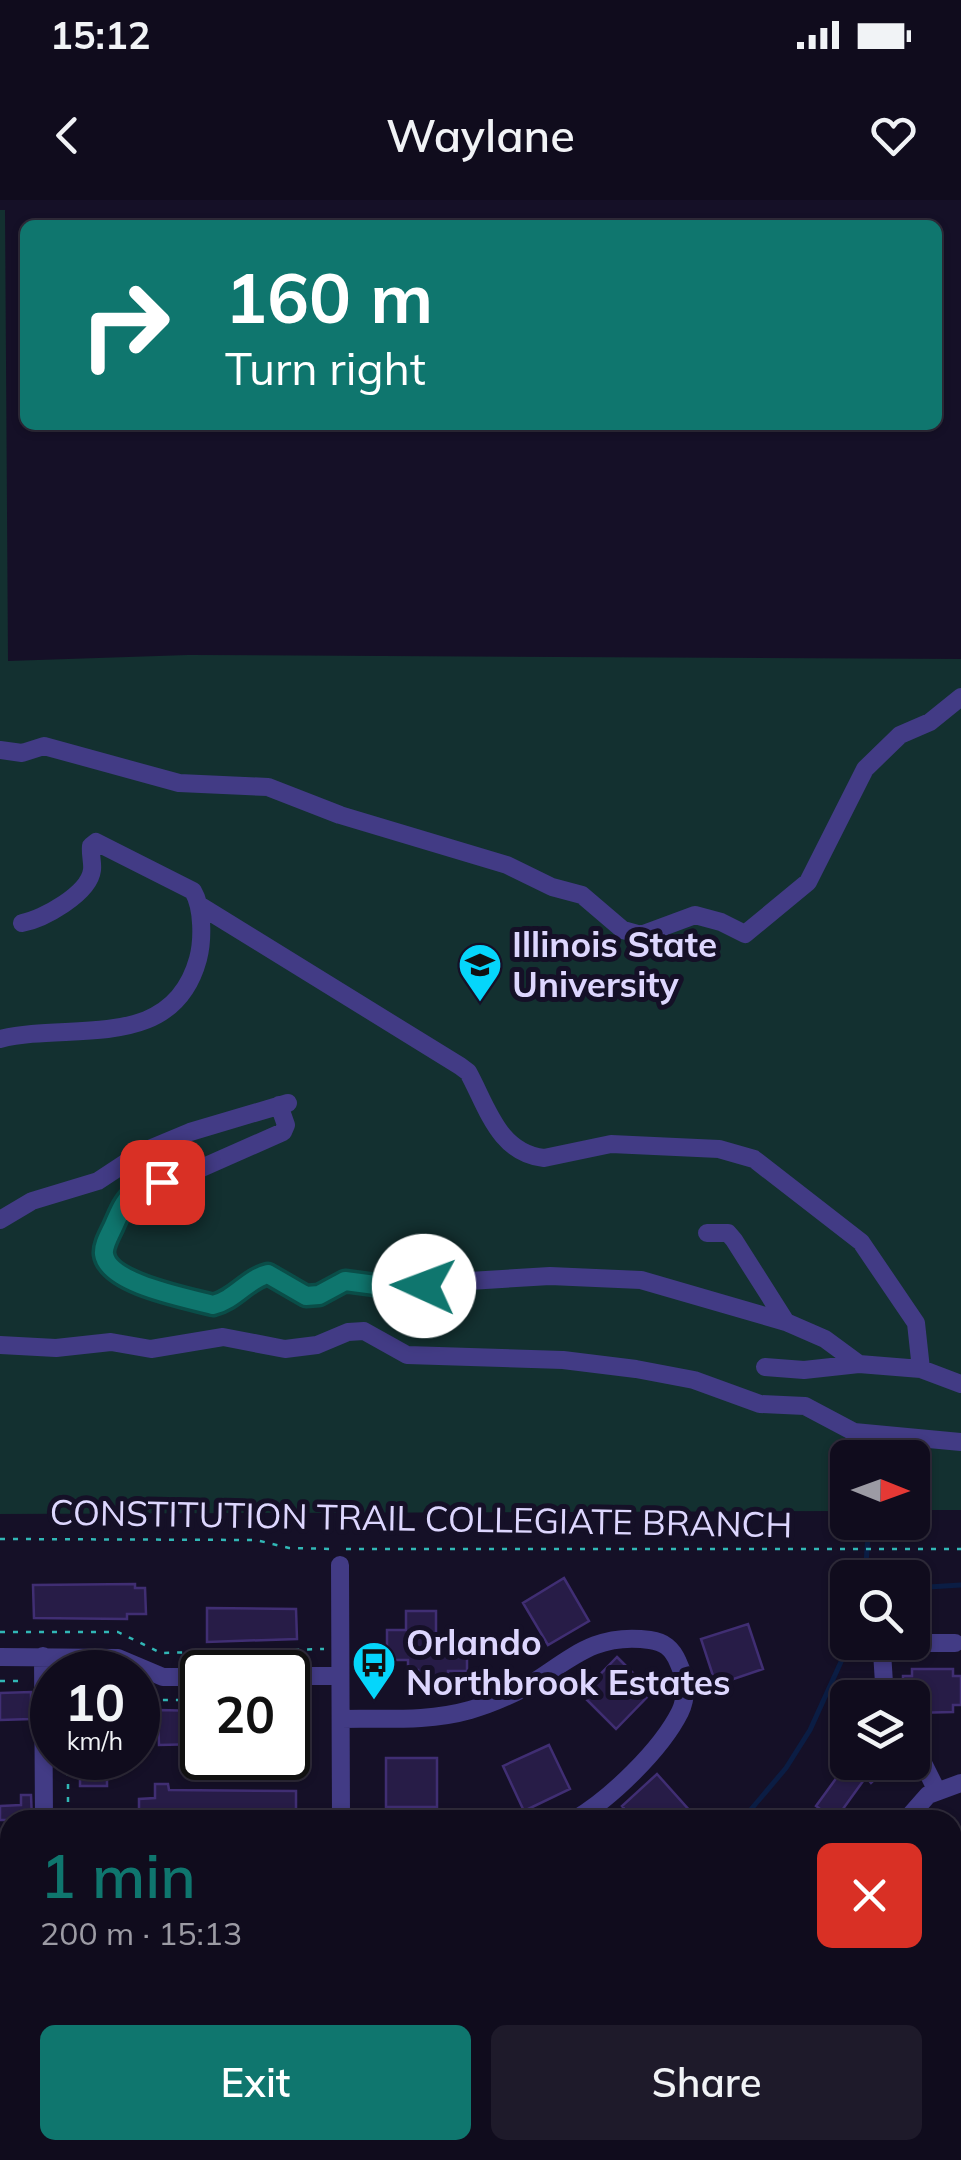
<!DOCTYPE html>
<meta charset="utf-8">
<style>
:root{--surface:#100c1d;--page:#1e1a2a;--text:#f1f3f6;--muted:#9c9ba4;--line:#302c3b;--accent:#0f766e}
body{margin:0;font-family:Mulish,sans-serif;background:var(--page);color:var(--text);height:100vh;display:flex;flex-direction:column;font-size:38px;white-space:nowrap}
*{box-sizing:border-box;margin:0}
p{font-size:32px;color:var(--muted)}
.icon{flex:none;width:55px;height:55px;fill:none;stroke:currentColor;stroke-width:2;stroke-linecap:round;stroke-linejoin:round}
.map{position:relative;flex:1;overflow:hidden}
.panel{position:absolute;left:0px;top:1610px;width:962px;height:350px;display:flex;flex-direction:column;background:var(--surface);border-radius:30px 30px 0 0;box-shadow:0 2px 8px #0004,0 0 0 2px var(--line)}
.panel>*{flex:none}
.top-card{position:absolute;left:20px;top:20px;width:922px;height:210px;border-radius:15px;box-shadow:0 2px 8px #0004,0 0 0 2px var(--line);background:#0f766e;color:#fff;overflow:hidden}
.needle{width:65px;rotate:91deg}
.tools{position:absolute;left:830px;top:1240px;display:grid;gap:20px}
.tools a{display:grid;place-items:center;width:100px;height:100px;border-radius:15px;background:var(--surface);box-shadow:0 2px 8px #0004,0 0 0 2px var(--line);font-size:50px}
.speed{position:absolute;left:30px;top:1450px;display:flex;gap:20px;font-size:50px;font-weight:700;text-align:center}
.speed>*{display:grid;place-content:center;width:130px;height:130px;border-radius:50%;background:var(--surface);box-shadow:0 2px 8px #0004,0 0 0 2px var(--line);line-height:1}
.speed small{font-size:25px;font-weight:400}
.speed .limit{border:5px solid #111;border-radius:15px;background:#fff;color:#111}
.pin{position:absolute;display:grid;place-items:center;width:85px;height:85px;color:#fff;margin:-42px;border-radius:20px;box-shadow:0 5px 15px #0006}
.me{position:absolute;width:110px;margin:-55px;rotate:272deg;stroke-linejoin:round;filter:drop-shadow(0 0 8px #0008)}
.turn{display:flex;align-items:center;gap:35px;height:210px;padding:0 40px;font-size:45px}
.turn .icon{width:130px;height:130px;stroke-width:2.5}
.turn b{display:block;font-size:70px;line-height:85px}
.round{display:grid;place-items:center;flex:none;width:105px;height:105px;border-radius:15px;background:var(--page)}
.summary{display:flex;align-items:center;justify-content:space-between;height:170px;padding:0 40px}
h1{font-size:60px;font-weight:600;line-height:75px;color:var(--accent)}
.button{display:flex;gap:20px;margin-top:auto;padding:20px 40px}
.button a{flex:1;height:115px;border-radius:15px;background:var(--accent);color:#fff;font-size:40px;font-weight:600;line-height:115px;text-align:center}
.button a+a{background:var(--page);color:var(--text)}
.status{display:flex;justify-content:space-between;align-items:center;height:70px;padding:0 50px;background:var(--surface);direction:ltr}
.status svg{height:28px;fill:currentColor}
header{display:flex;justify-content:space-between;align-items:center;height:130px;padding:0 40px;background:var(--surface);font-size:45px;font-weight:600}
.map>svg:first-child{display:block}
.green{fill:#133030}
.lines{fill:none;stroke-linecap:round;stroke-linejoin:round}
.stream{stroke:#0b1d44;stroke-width:5}
.building{fill:#271c47;stroke:#402e73;stroke-width:2.5}
.path{stroke:#31b7b6;stroke-width:2.5;stroke-dasharray:5 8;stroke-linecap:butt}
.minor{stroke:#423b85;stroke-width:18}
.route-casing{stroke:#0a4d48;stroke-width:25}
.route{stroke:#0f766e;stroke-width:18}
.labels{text-anchor:middle;stroke-width:10;stroke-linejoin:round;paint-order:stroke}
.poi-label{font-size:35px;font-weight:bold;fill:#ddd6fe;stroke:#151027;text-anchor:start}
.street-label{font-size:35px;fill:#ddd6fe;stroke:#151027}
</style>
<div class="status"><b>15:12</b><svg viewBox="0 0 49 12"><path d="M0 12V9h3v3zM5 12V6h3v6zM10 12V3h3v9zM15 12V0h3v12zM26 1h20v11H26zM47 4h2v5h-2z"/></svg></div>
<header><svg class="icon" aria-label="back" viewBox="0 0 24 24"><path d="M15 5l-7 7 7 7"/></svg>Waylane<svg class="icon" aria-label="heart" viewBox="0 0 24 24"><path d="M12 20l-8-8c-3-5 5-10 8-4 3-6 11-1 8 4z"/></svg></header>
<div class="map">
<svg width="961" height="1960" viewBox="0 0 961 1960">
<rect width="100%" height="100%" fill="#151027"/>
<!-- green -->
<path class="green" d="M 0,10 L 5,10 L 8,461 L 188,455 L 961,459 L 961,1310 L 913,1310 L 912,1258 L 848,1258 L 847,1311 L 0,1314 Z
M 362,1950 L 547,1950 L 547,1960 L 362,1960 Z"/>
<g class="lines">
<!-- stream -->
<path class="stream" d="M 865,1378 L 869,1322
M 912,1388 L 961,1385
M 742,1620 L 786,1568 L 810,1530 L 850,1442
M 0,1866 L 10,1859"/>
</g>
<!-- building -->
<path class="building" d="M 564,1378 L 589,1421 L 548,1445 L 523,1403 Z
M 135,1384 L 135,1388 L 145,1388 L 146,1414 L 127,1414 L 127,1419 L 34,1418 L 33,1385 Z
M 207,1408 L 296,1409 L 297,1439 L 207,1442 Z
M 406,1411 L 436,1411 L 436,1441 L 467,1441 L 467,1471 L 448,1471 L 448,1490 L 418,1490 L 418,1470 L 408,1470 L 408,1460 L 387,1460 L 387,1430 L 406,1430 Z
M 748,1424 L 763,1469 L 716,1485 L 701,1439 Z
M 617,1457 L 652,1492 L 616,1529 L 581,1494 Z
M 912,1469 L 953,1469 L 953,1476 L 961,1476 L 961,1505 L 953,1505 L 953,1512 L 912,1513 L 912,1498 L 903,1498 L 903,1476 L 912,1476 Z
M 31,1492 L 31,1519 L 0,1520 L 0,1493 Z
M 158,1510 L 202,1511 L 202,1544 L 159,1545 Z
M 549,1545 L 570,1589 L 524,1611 L 503,1566 Z
M 80,1558 L 107,1558 L 107,1586 L 80,1586 Z
M 386,1558 L 437,1558 L 437,1607 L 386,1607 Z
M 848,1562 L 893,1562 L 871,1583 L 866,1577 L 835,1620 L 816,1606 Z
M 657,1574 L 690,1611 L 680,1620 L 634,1620 L 622,1606 Z
M 155,1584 L 168,1584 L 169,1590 L 296,1591 L 296,1620 L 139,1620 L 139,1599 L 155,1598 Z
M 21,1595 L 31,1595 L 32,1620 L 0,1620 L 0,1606 L 21,1605 Z"/>
<g class="lines">
<!-- path -->
<path class="path" d="M 0,1339 L 256,1340 L 289,1348 L 333,1349
M 346,1349 L 961,1349
M 0,1432 L 118,1432 L 161,1453 L 324,1449
M 0,1481 L 26,1481
M 138,1495 L 149,1500 L 202,1500
M 288,1499 L 295,1499
M 68,1558 L 68,1620
M 0,1650 L 10,1650
M 0,1699 L 10,1699
M 15,1950 L 15,1960
M 252,1950 L 252,1960"/>
<!-- minor -->
<path class="minor" d="M 0,550 L 22,553 L 44,546 L 179,583 L 268,587 L 340,615 L 507,665 L 552,687 L 582,695 L 623,730 L 641,735 L 695,715 L 721,722 L 745,734 L 808,682 L 865,569 L 900,535 L 930,522 L 961,497
M 199,705 L 460,866 L 468,872 C 487,906 498,953 544,958 L 611,944 L 719,949 L 754,959 L 861,1042 L 916,1123 L 921,1169
M 0,839 C 71,821 172,854 198,759 C 203,740 203,708 193,691 L 96,642 L 91,646 C 90,654 93,663 92,670 C 89,694 43,719 22,723
M 279,905 L 286,925 L 283,932 L 197,970 L 136,989 L 127,997 L 104,1054 L 108,1064 L 118,1074 L 137,1083 L 213,1105 L 226,1102 L 260,1076 L 268,1074 L 306,1096 L 319,1095 L 345,1081 L 406,1089 L 437,1083 L 550,1076 L 641,1080 L 786,1122 L 825,1139 L 859,1164 L 921,1169 L 961,1184
M 0,1020 L 32,1001 L 98,981 L 142,952 L 190,932 L 288,903
M 707,1033 L 728,1033 L 734,1040 L 786,1122
M 0,1145 L 56,1148 L 111,1142 L 151,1149 L 223,1137 L 285,1149 L 317,1145 L 348,1132 L 364,1131 L 407,1155 L 563,1160 L 636,1169 L 694,1180 L 760,1204 L 805,1206 L 854,1232 L 961,1242
M 765,1167 L 804,1170 L 859,1164
M 340,1365 L 341,1620
M 43,1456 L 44,1620
M 0,1457 L 118,1458 L 163,1477 L 202,1477
M 288,1476 L 340,1476
M 891,1498 L 884,1483 L 882,1452 L 892,1443 L 955,1443
M 341,1519 C 383,1518 428,1522 470,1510 C 488,1505 509,1496 526,1487 C 570,1460 594,1432 650,1440 C 664,1442 672,1448 678,1462 C 686,1479 688,1495 680,1512 C 661,1550 610,1599 574,1620
M 912,1541 L 937,1591
M 906,1620 L 928,1595 L 961,1583
M 952,1673 L 961,1673
M 0,1676 L 10,1676
M 952,1932 L 961,1933
M 344,1950 L 345,1960
M 645,1950 L 645,1960
M 38,1956 L 79,1956 L 78,1950
M 79,1960 L 79,1956 L 230,1954 L 230,1960
M 626,1960 L 626,1950
M 721,1960 L 721,1950
M 752,1960 L 752,1950
M 933,1960 L 934,1950"/>
</g>
<g class="lines">
<defs>
<path id="route" d="M 162,982 C 130,991 127,995 114,1025 C 110,1034 103,1045 104,1054 C 108,1084 188,1098 213,1105 C 235,1100 247,1079 268,1074 L 306,1096 L 319,1095 L 345,1081 L 406,1089 L 424,1086"/>
</defs>
<!-- route casing -->
<use href="#route" class="route-casing"/>
<!-- route -->
<use href="#route" class="route"/>
</g>
<!-- icons -->
<defs>
<symbol id="university-pin" viewBox="-11 -11 22 30"><path d="M0 17L-7.5 6A9.5 9.5 0 1 1 7.5 6Z" fill="#05d6fb" stroke="#151027"/><path d="M0-5L7-2L0 1L-7-2ZM-4 1L0 2.5L4 1V4Q0 6-4 4Z" fill="#111"/></symbol>
<symbol id="bus-pin" viewBox="-11 -11 22 30"><path d="M0 17L-7.5 6A9.5 9.5 0 1 1 7.5 6Z" fill="#05d6fb" stroke="#151027"/><path d="M-5-6H5V4H4V6H2V4H-2V6H-4V4H-5ZM-3.5-4V0h7V-4ZM-3.5 1.2v1.5H-2V1.2ZM2 1.2v1.5H3.5V1.2Z" fill="#111"/></symbol>
</defs>
<g fill-rule="evenodd">
<use href="#university-pin" x="455" y="740" width="50" height="68"/>
<use href="#bus-pin" x="349" y="1438" width="50" height="68"/>
</g>
<g class="labels">
<!-- poi labels -->
<g class="poi-label">
<text x="512" y="757">Illinois State<tspan x="512" dy="40">University</tspan></text>
<text x="406" y="1455">Orlando<tspan x="406" dy="40">Northbrook Estates</tspan></text>
</g>
<!-- street labels -->
<g class="street-label">
<text transform="translate(421 1319) rotate(1)" y="12">CONSTITUTION TRAIL COLLEGIATE BRANCH</text>
</g>
</g>
</svg>
<div class="tools">
<a><svg class="needle" viewBox="-14 -14 28 28"><path d="M0-13l5 13h-10z" fill="#e53935"/><path d="M0 13l5-13h-10z" fill="#9c9ba4"/></svg></a>
<a><svg class="icon" aria-label="search" viewBox="0 0 24 24"><circle cx="10" cy="10" r="6"/><path d="M15 15l6 6"/></svg></a>
<a><svg class="icon" aria-label="layers" viewBox="0 0 24 24"><path d="M12 4l9 5-9 5-9-5zM3 14l9 5 9-5"/></svg></a>
</div>
<div class="speed"><div>10<small>km/h</small></div><div class="limit">20</div></div>
<div class="pin" style="left:162px;top:982px;background:#d93025"><svg class="icon" aria-label="arrive" viewBox="0 0 24 24"><path d="M6 21V4h12l-3 4 3 4H6"/></svg></div>
<svg class="me" style="left:424px;top:1086px" viewBox="-20 -20 40 40"><circle r="19" fill="#fff"/><path d="M0-13L10 11 0 6-10 11z" fill="#0f766e"/></svg>
<div class="top-card">
<div class="turn"><svg class="icon" aria-label="right" viewBox="0 0 24 24"><path d="M7 20v-9h11M14 6l5 5-5 5"/></svg><div><b>160 m</b>Turn right</div></div>
</div>
<section class="panel">
<div class="summary"><div><h1>1 min</h1><p>200 m · 15:13</p></div><a class="round" style="background:#d93025;color:#fff"><svg class="icon" aria-label="close" viewBox="0 0 24 24"><path d="M6 6l12 12M18 6L6 18"/></svg></a></div>
<div class="button"><a>Exit</a><a>Share</a></div>
</section>
</div>
